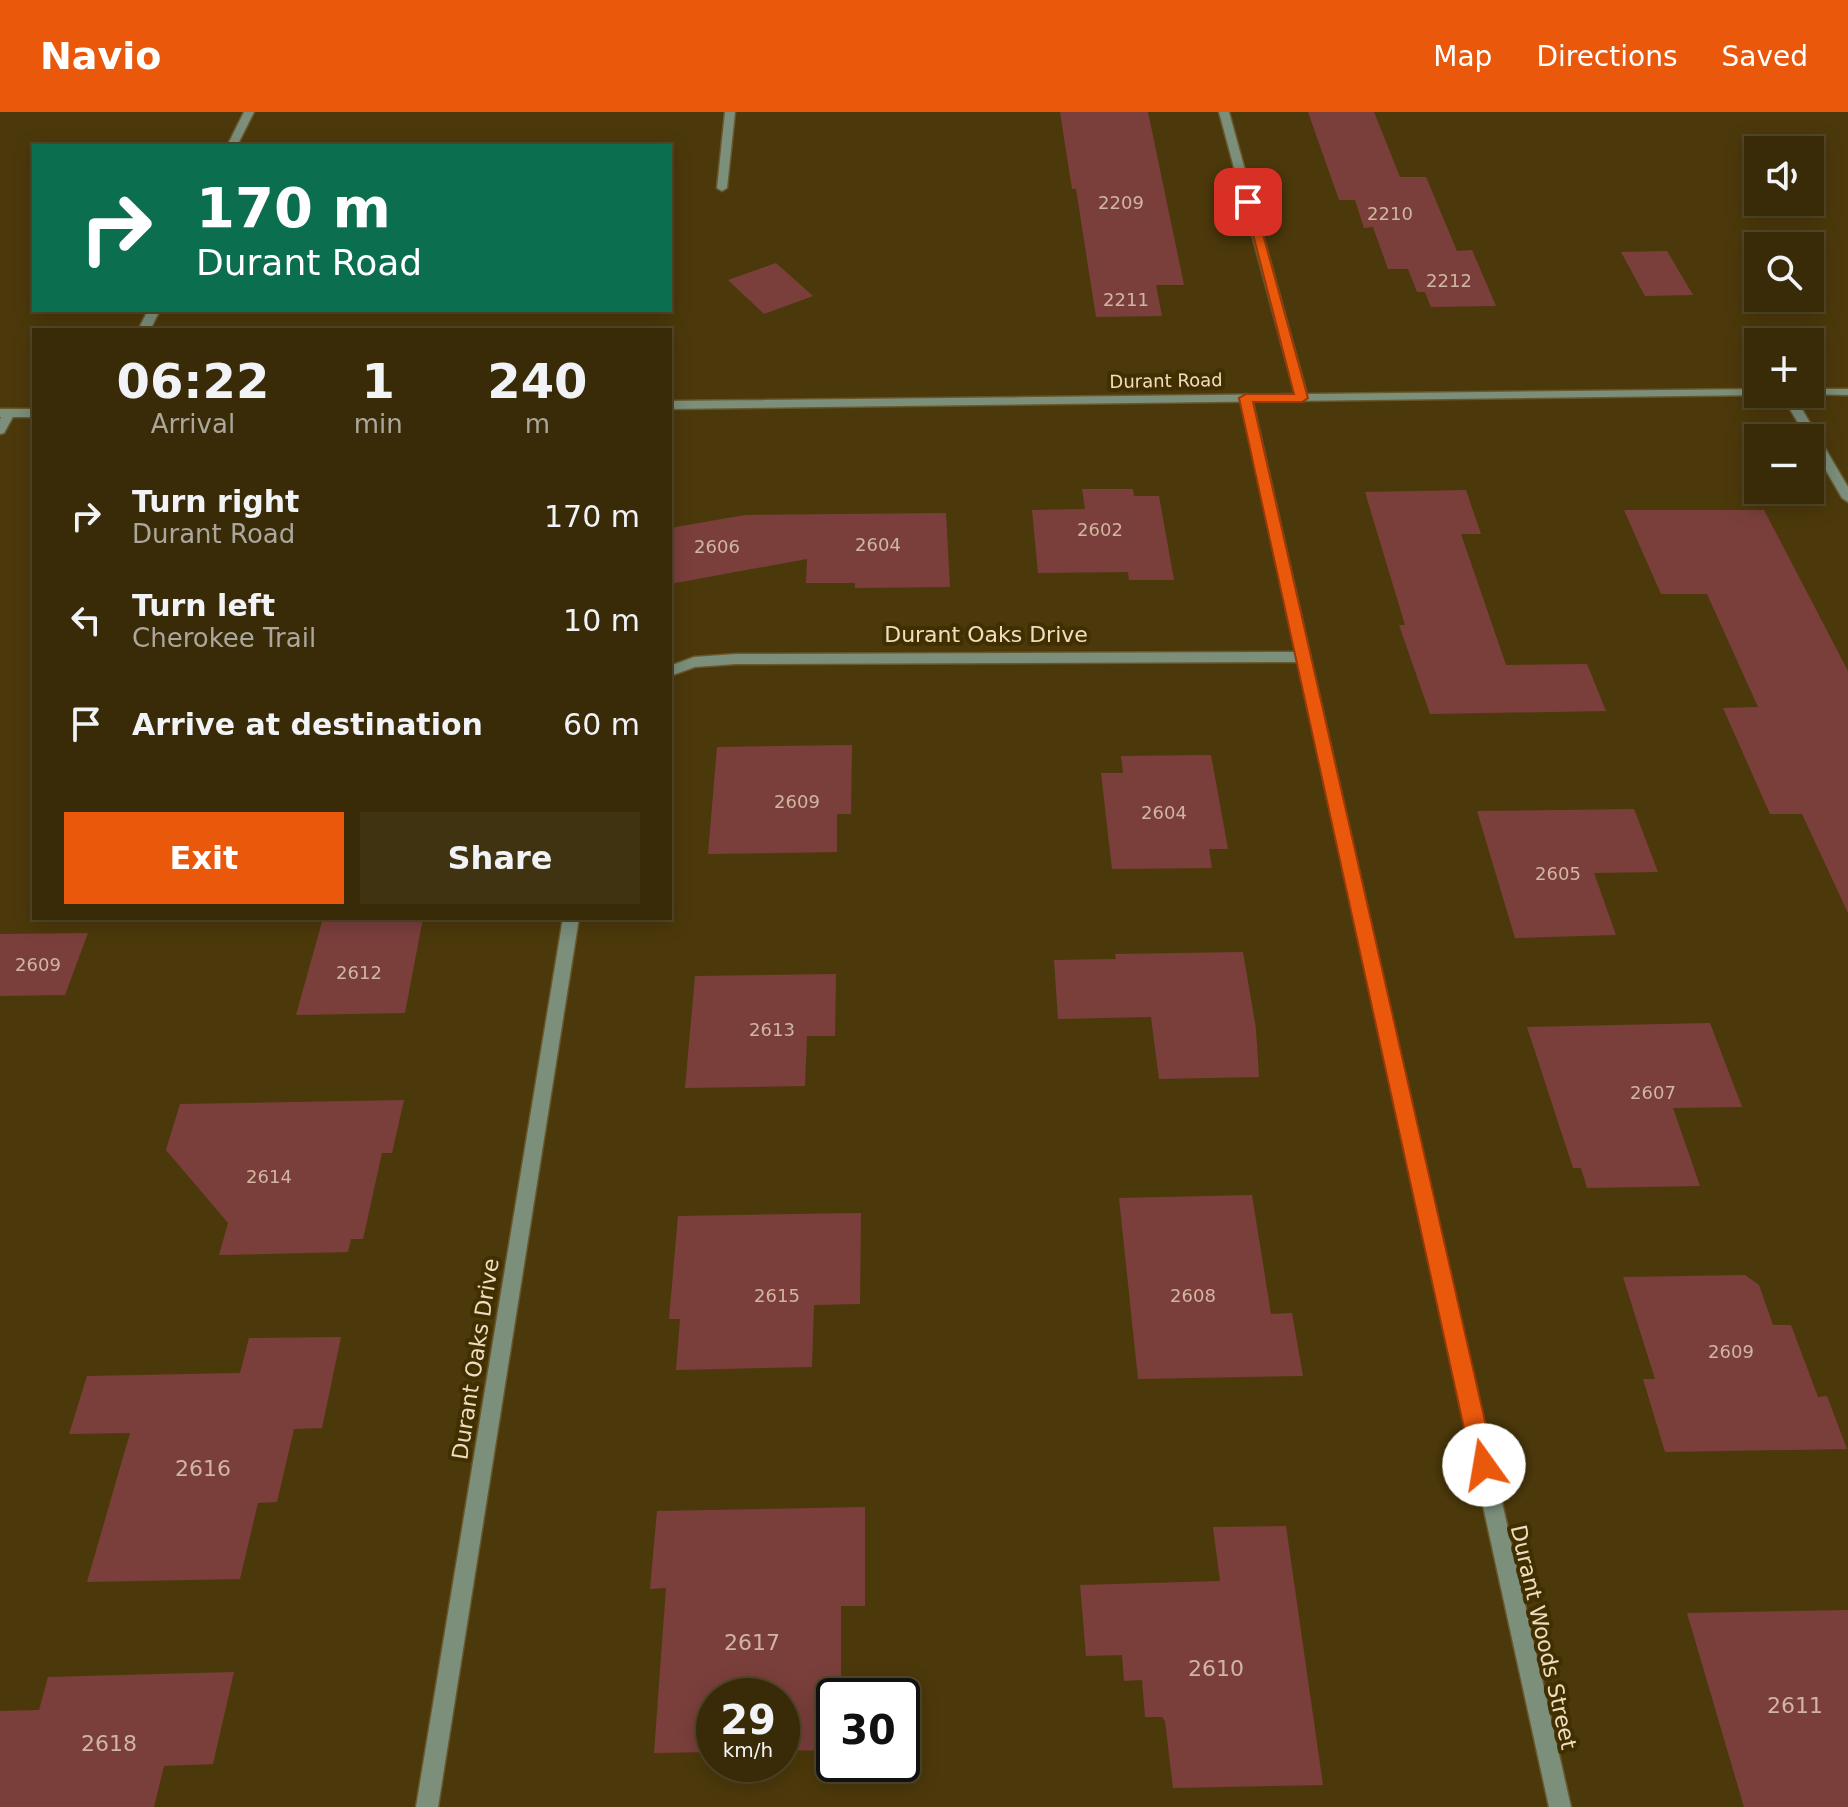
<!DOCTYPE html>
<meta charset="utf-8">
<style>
:root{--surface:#392b08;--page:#403312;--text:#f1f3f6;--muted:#aba79c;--line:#534729;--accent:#ea580c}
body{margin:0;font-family:"DejaVu Sans",sans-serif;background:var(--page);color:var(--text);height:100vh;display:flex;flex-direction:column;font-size:30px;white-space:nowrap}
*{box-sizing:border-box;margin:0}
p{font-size:26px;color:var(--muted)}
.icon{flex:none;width:44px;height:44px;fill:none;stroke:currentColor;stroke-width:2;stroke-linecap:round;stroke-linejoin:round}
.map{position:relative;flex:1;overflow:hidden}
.details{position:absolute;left:32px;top:216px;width:640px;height:592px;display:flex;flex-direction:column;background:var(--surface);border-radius:0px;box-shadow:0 4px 20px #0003,0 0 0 2px var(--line)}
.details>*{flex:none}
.guide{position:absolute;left:32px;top:32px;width:640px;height:168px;border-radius:0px;box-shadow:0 4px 20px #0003,0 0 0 2px var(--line);background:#0b6e4f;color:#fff;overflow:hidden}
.controls{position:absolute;left:1744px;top:24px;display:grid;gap:16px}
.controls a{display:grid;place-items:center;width:80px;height:80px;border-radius:0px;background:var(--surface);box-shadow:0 4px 20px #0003,0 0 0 2px var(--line);font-size:40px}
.speed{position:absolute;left:696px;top:1566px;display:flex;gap:16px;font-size:40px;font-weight:700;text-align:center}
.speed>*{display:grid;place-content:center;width:104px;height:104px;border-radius:50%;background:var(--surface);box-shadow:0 4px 20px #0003,0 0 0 2px var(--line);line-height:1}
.speed small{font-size:20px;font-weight:400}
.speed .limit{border:4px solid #111;border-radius:12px;background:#fff;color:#111}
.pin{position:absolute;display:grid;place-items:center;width:68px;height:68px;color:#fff;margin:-34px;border-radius:16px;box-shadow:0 4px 12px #0006}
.me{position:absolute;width:88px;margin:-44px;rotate:347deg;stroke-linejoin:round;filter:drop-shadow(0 0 6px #0008)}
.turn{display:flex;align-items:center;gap:28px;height:168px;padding:0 32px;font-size:36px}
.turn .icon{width:104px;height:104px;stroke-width:2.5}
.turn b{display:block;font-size:56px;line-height:68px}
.eta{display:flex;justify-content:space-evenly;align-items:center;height:136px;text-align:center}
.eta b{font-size:48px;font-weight:700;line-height:56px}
.primary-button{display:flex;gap:16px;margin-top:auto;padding:16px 32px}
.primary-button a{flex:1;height:92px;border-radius:0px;background:var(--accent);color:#fff;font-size:32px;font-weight:700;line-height:92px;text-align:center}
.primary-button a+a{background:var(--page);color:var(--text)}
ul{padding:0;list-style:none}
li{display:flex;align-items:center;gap:24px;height:104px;padding:0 32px}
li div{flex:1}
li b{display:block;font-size:30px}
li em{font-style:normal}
header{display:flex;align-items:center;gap:48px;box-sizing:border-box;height:112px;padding:0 40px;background:var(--accent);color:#fff}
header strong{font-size:38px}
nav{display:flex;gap:44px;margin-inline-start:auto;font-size:28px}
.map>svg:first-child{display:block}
.building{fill:#7a3f3b}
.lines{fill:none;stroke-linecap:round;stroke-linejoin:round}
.minor-casing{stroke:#69572c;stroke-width:3}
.tertiary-casing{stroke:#69572c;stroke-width:3}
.minor{fill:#7b8f7b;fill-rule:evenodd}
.tertiary{fill:#7b8f7b;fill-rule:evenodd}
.route{fill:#ea580c;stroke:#983908;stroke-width:2}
.labels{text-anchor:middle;stroke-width:8;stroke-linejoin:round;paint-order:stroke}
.number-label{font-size:18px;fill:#d0b6a0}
.far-street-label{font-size:18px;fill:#eddec2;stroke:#422f00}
.street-label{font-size:22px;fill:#eddec2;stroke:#422f00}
.near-number-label{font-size:22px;fill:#d0b6a0}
</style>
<header>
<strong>Navio</strong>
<nav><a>Map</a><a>Directions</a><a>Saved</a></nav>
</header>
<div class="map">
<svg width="1848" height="1695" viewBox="0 0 1848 1695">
<rect width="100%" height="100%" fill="#4c390b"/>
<!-- building -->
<path class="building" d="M 1060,0 L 1148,0 L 1184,173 L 1156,173 L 1162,204 L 1096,205 L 1076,77 L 1072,77 Z
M 1308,0 L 1374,0 L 1400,65 L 1426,65 L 1457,139 L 1472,138 L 1496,194 L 1431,195 L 1425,180 L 1417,180 L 1408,157 L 1388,157 L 1373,115 L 1364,116 L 1355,88 L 1339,88 Z
M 1667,139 L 1693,183 L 1645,184 L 1621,140 Z
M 776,151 L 813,184 L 764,202 L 728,168 Z
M 1082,377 L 1133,377 L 1134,384 L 1159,384 L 1174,468 L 1129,468 L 1128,460 L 1038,461 L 1032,398 L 1085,397 Z
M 1466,378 L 1481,422 L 1461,422 L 1506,553 L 1587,552 L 1606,599 L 1430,602 L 1399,513 L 1405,513 L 1365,380 Z
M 1624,398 L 1764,398 L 1848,559 L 1848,801 L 1802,702 L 1770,702 L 1723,596 L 1758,595 L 1707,482 L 1661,482 Z
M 946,401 L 950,475 L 855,476 L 855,471 L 806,471 L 807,447 L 670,472 L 670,416 L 745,403 Z
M 852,633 L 851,702 L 837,702 L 837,740 L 708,742 L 717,635 Z
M 1211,643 L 1228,737 L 1209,737 L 1212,756 L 1112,757 L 1101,661 L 1123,661 L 1121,644 Z
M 1634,697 L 1658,760 L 1594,761 L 1616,823 L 1515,826 L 1477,699 Z
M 323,806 L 423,806 L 405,901 L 296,903 Z
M 88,821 L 65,883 L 0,884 L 0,822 Z
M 1243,840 L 1256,917 L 1259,965 L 1159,967 L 1151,905 L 1058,907 L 1054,848 L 1116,847 L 1115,842 Z
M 836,862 L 835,924 L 807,924 L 805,974 L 685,976 L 695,864 Z
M 1710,911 L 1742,995 L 1673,996 L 1700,1074 L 1587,1076 L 1581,1056 L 1573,1056 L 1527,915 Z
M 404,988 L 392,1041 L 382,1041 L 363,1127 L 351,1127 L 348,1140 L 219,1143 L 228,1111 L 166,1038 L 180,992 Z
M 1252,1083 L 1271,1202 L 1292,1201 L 1303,1264 L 1138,1267 L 1119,1086 Z
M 861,1101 L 860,1192 L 814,1193 L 812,1255 L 676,1258 L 680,1207 L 669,1207 L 678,1104 Z
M 1745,1163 L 1759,1173 L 1773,1213 L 1791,1213 L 1818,1285 L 1827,1284 L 1847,1337 L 1665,1340 L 1643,1267 L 1655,1267 L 1623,1165 Z
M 341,1225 L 322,1316 L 294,1317 L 277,1390 L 258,1391 L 240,1467 L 87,1470 L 130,1321 L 69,1322 L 87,1264 L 240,1261 L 249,1226 Z
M 865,1395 L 865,1494 L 841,1494 L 841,1584 L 834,1584 L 834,1638 L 782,1639 L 782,1584 L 714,1584 L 714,1640 L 654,1641 L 666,1476 L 650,1477 L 657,1399 Z
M 1286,1414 L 1323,1673 L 1173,1676 L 1165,1609 L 1162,1605 L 1145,1605 L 1142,1568 L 1124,1569 L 1122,1543 L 1086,1544 L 1080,1473 L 1220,1469 L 1213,1415 Z
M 1848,1498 L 1848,1695 L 1744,1695 L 1687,1501 Z
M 234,1560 L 213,1652 L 164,1654 L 154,1695 L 0,1695 L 0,1599 L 39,1598 L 48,1565 Z"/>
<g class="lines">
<defs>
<path id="minor" d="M 244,0 L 254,0 L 237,34 L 227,34 Z
M 725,0 L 735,0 L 727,76 L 722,79 L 717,76 Z
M 1219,0 L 1229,0 L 1308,286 L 1306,288 L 1296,286 Z
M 148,198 L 160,198 L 150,218 L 138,218 Z
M 1246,282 L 1252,286 L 1571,1695 L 1549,1695 L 1298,550 L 736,552 L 695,555 L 670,564 L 670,554 L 694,545 L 736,542 L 1296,540 L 1240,286 Z
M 1781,282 L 1793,282 L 1848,375 L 1848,390 L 1842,386 L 1810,331 L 1810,326 L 1807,326 Z
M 9,297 L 15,301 L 4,321 L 0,322 L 0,307 L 5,298 Z
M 563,806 L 579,806 L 438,1695 L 416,1695 Z"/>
<path id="tertiary" d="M 1758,277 L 1758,282 L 1762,283 L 670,297 L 670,289 Z
M 1810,277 L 1848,277 L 1848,283 L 1806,282 L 1810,282 Z
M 0,297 L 34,297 L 34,305 L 0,305 Z"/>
</defs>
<!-- minor casing -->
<use href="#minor" class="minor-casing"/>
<!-- tertiary casing -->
<use href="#tertiary" class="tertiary-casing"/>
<!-- minor -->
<use href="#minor" class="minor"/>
<!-- tertiary -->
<use href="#tertiary" class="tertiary"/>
</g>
<!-- route -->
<path class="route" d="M 1244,87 L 1254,90 L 1308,286 L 1302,290 L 1253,290 L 1495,1353 L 1492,1361 L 1484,1364 L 1476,1361 L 1472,1353 L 1239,286 L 1246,282 L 1294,282 Z"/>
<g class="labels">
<!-- number labels -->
<g class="number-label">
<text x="1121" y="97">2209</text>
<text x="1390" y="108">2210</text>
<text x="1449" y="175">2212</text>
<text x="1126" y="194">2211</text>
<text x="1100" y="424">2602</text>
<text x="878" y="439">2604</text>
<text x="717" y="441">2606</text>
<text x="797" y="696">2609</text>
<text x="1164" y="707">2604</text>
<text x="1558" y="768">2605</text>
<text x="38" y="859">2609</text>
<text x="359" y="867">2612</text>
<text x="772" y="924">2613</text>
<text x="1653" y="987">2607</text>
<text x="269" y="1071">2614</text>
<text x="777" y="1190">2615</text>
<text x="1193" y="1190">2608</text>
<text x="1731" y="1246">2609</text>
</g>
<!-- far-street labels -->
<g class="far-street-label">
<text transform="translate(1166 269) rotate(-1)" y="6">Durant Road</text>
</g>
<!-- street labels -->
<g class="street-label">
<text x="986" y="530">Durant Oaks Drive</text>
<text transform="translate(475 1247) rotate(-81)" y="8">Durant Oaks Drive</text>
<text transform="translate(1544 1525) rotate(77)" y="8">Durant Woods Street</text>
</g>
<!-- near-number labels -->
<g class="near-number-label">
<text x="203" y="1364">2616</text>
<text x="752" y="1538">2617</text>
<text x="1216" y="1564">2610</text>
<text x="1795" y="1601">2611</text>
<text x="109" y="1639">2618</text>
</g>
</g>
</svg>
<div class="controls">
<a><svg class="icon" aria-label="sound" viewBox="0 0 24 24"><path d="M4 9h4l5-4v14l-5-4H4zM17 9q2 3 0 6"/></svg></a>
<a><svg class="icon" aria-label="search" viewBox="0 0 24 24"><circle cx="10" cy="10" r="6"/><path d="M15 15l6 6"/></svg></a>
<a>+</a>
<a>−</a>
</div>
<div class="speed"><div>29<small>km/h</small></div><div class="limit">30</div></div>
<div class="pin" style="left:1248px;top:90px;background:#d93025"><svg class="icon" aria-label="arrive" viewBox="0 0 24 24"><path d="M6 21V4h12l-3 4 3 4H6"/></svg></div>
<svg class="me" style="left:1484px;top:1353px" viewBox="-20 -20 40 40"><circle r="19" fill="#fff"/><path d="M0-13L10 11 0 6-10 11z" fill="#ea580c"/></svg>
<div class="guide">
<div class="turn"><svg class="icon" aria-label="right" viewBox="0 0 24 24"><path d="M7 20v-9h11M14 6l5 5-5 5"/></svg><div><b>170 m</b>Durant Road</div></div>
</div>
<section class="details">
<div class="eta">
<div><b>06:22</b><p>Arrival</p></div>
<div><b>1</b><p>min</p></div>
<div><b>240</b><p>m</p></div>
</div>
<ul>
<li><svg class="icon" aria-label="right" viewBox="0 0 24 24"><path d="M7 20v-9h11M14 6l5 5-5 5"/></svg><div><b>Turn right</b><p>Durant Road</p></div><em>170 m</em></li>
<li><svg class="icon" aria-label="left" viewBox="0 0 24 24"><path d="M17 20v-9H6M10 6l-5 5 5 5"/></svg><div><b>Turn left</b><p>Cherokee Trail</p></div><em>10 m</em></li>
<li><svg class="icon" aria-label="arrive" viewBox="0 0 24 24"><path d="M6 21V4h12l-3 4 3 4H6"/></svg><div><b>Arrive at destination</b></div><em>60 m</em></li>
</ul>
<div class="primary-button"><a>Exit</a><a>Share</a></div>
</section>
</div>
